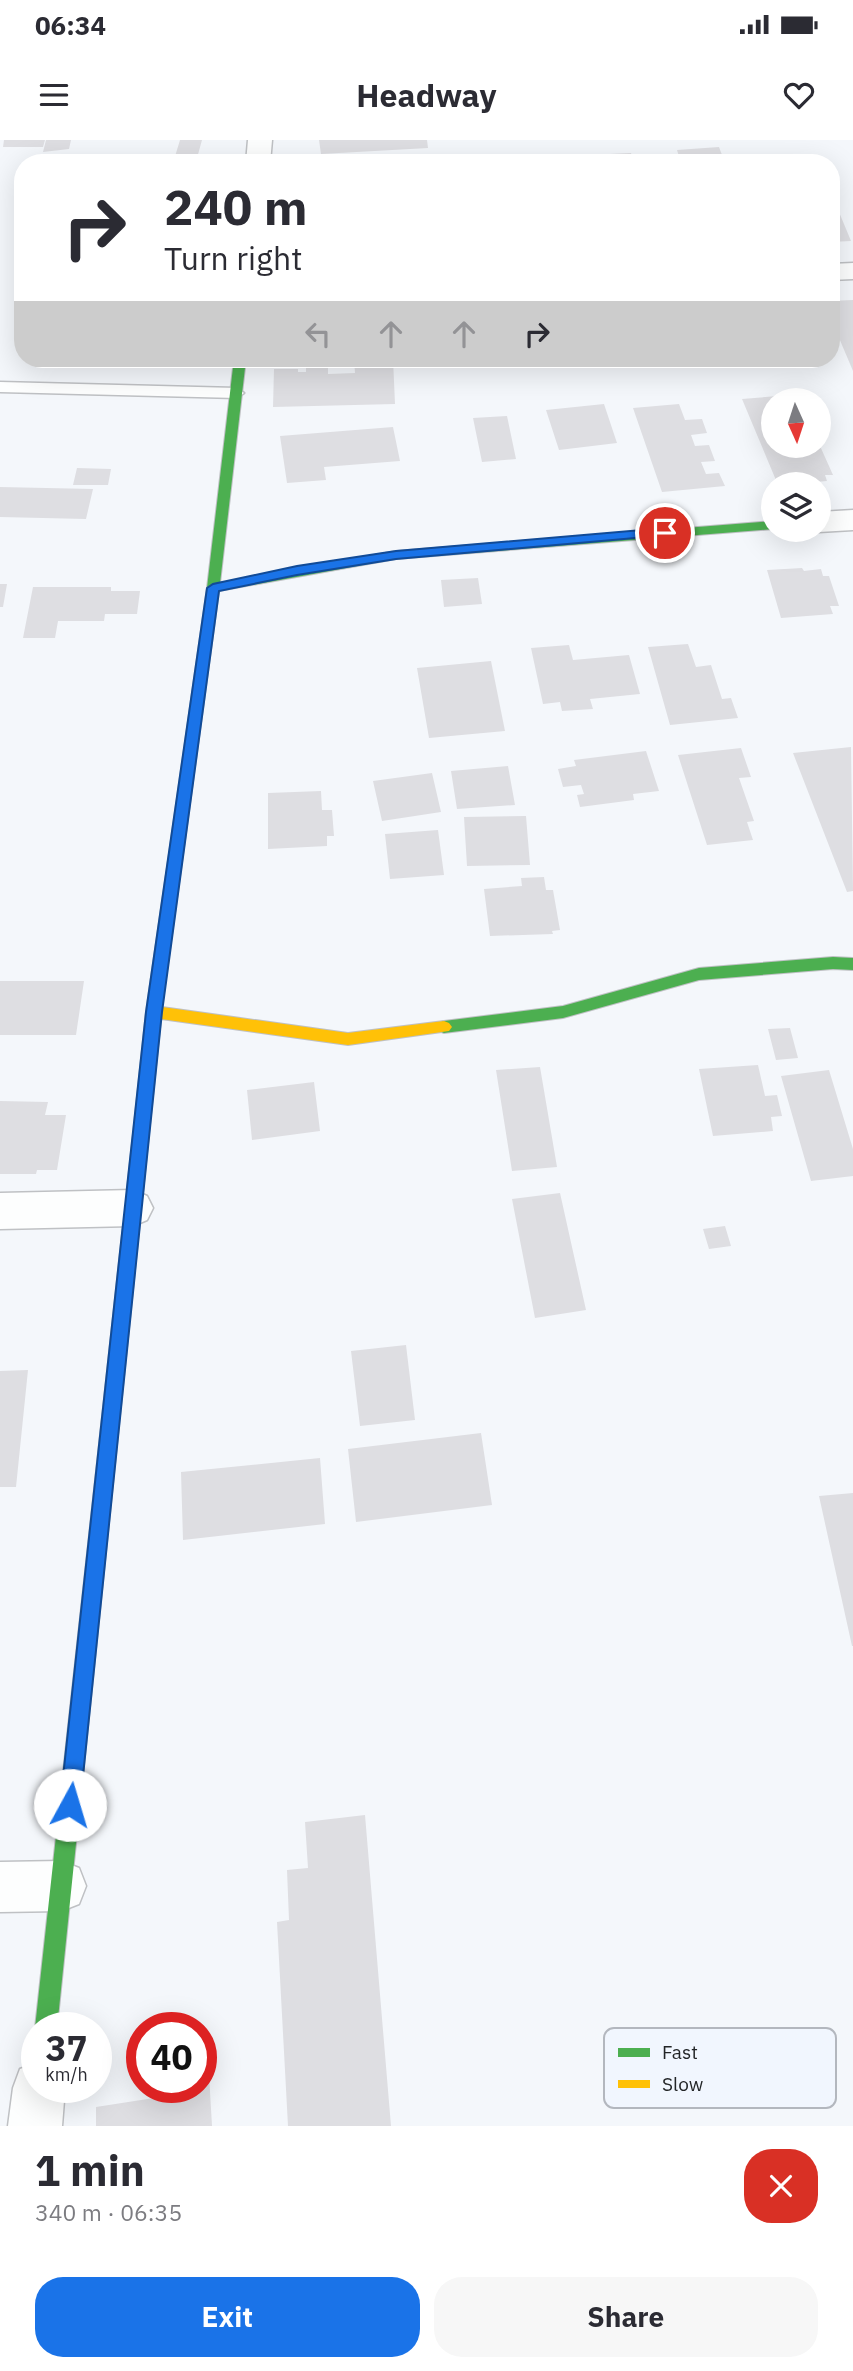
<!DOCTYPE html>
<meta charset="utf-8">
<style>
:root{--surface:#fff;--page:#f7f7f7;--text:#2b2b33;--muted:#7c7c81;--accent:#1a73e8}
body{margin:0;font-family:"IBM Plex Sans",sans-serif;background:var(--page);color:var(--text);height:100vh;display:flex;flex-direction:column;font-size:26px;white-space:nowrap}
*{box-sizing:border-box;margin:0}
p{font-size:23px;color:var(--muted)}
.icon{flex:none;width:38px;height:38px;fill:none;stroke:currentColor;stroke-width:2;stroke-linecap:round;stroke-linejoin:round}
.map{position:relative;height:1986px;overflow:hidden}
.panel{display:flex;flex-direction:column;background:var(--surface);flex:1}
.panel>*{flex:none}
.banner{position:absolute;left:14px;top:14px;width:826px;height:214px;border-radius:28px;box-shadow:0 7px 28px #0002;background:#fff;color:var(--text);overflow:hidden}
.needle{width:46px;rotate:177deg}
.tools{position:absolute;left:761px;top:248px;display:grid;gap:14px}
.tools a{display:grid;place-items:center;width:70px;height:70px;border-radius:50%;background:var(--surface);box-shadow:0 7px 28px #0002;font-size:35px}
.speed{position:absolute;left:21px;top:1872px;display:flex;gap:14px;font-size:35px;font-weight:700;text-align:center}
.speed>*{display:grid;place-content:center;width:91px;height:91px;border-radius:50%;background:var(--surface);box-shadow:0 7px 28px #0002;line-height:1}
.speed small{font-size:18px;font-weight:400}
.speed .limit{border:10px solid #d22;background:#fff;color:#111}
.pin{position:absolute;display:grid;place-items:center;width:60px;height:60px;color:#fff;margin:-30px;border:4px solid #fff;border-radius:50%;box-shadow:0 2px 7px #0007}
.me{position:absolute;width:77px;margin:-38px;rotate:6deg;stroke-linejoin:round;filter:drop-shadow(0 0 5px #0008)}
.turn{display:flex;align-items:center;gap:24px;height:147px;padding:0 35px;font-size:32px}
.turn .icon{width:91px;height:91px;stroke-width:2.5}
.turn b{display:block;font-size:49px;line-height:60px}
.lanes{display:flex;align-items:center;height:66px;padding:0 35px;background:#0003;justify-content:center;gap:35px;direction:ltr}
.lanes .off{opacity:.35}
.round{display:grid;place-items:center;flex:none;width:74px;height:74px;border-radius:28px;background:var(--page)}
.headline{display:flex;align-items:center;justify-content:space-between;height:119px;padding:0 35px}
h1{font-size:42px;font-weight:800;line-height:52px}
.primary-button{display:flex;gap:14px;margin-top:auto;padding:14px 35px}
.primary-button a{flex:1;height:80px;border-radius:28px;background:var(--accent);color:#fff;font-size:28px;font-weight:800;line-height:80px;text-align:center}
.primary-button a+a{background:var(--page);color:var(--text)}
.status{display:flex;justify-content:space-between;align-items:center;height:49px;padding:0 35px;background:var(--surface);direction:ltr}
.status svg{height:19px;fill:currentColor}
header{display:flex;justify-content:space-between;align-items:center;height:91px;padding:0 35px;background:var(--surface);font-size:32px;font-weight:800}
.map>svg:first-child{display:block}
.building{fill:#dedee2}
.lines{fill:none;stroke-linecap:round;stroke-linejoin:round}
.lane-casing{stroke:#bfc1c4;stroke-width:3}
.street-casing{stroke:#bfc1c4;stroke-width:3}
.fast-casing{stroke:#bfc1c4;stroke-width:2}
.slow-casing{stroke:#bfc1c4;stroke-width:2}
.lane{fill:#fdfefe;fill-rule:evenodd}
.street{fill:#fdfefe;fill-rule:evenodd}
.fast{fill:#4caf50;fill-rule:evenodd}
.slow{fill:#ffc107;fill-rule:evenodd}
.route{fill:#1a73e8;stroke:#114b97;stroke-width:2}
.key{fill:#f1f6fe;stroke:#b3b7be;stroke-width:2}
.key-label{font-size:19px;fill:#232527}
</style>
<div class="status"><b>06:34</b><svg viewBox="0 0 49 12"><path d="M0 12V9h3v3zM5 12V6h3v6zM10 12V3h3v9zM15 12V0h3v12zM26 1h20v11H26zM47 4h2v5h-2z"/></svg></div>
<header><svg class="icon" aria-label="menu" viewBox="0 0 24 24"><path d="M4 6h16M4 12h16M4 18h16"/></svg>Headway<svg class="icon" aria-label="heart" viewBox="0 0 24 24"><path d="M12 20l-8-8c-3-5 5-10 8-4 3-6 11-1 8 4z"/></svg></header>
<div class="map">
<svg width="853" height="1986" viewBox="0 0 853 1986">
<rect width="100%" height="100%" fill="#f4f7fb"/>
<!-- building -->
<path class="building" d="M 4,0 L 45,0 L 43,7 L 3,7 Z
M 46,0 L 71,0 L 69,9 L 43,12 Z
M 180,0 L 202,0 L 197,18 L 192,18 L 191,23 L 173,23 Z
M 319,0 L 427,0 L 428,8 L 321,14 Z
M 719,7 L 722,15 L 730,15 L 733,23 L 681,23 L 677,10 Z
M 631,13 L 634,23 L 591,23 L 588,15 Z
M 839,72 L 851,101 L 831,102 L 831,73 Z
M 853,160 L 853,231 L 831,179 L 831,161 Z
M 354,219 L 393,219 L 395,264 L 273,267 L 274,229 L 298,229 L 298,232 L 306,232 L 306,228 L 328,228 L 328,234 L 355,233 Z
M 790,255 L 792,261 L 774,261 L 774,306 L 820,306 L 833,335 L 825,335 L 827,341 L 778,345 L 742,259 Z
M 604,264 L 617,303 L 559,310 L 546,270 Z
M 679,264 L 685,280 L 702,279 L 707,293 L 691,295 L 695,306 L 709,305 L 715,321 L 701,322 L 706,334 L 719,333 L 725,346 L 662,352 L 633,268 Z
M 507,276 L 516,319 L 482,322 L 473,278 Z
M 393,287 L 400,321 L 324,327 L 326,340 L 287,343 L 280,296 Z
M 77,328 L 111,329 L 108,345 L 73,345 Z
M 0,347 L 93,349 L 86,379 L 0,377 Z
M 802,428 L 804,431 L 821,429 L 823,436 L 829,436 L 839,466 L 830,466 L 833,474 L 781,478 L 767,430 Z
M 478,438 L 482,464 L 444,467 L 441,440 Z
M 0,444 L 7,444 L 3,467 L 0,467 Z
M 33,447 L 111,447 L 111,451 L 140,451 L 137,474 L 105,474 L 104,481 L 58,481 L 55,498 L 23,498 Z
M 688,504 L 696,527 L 711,525 L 722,559 L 731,558 L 738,578 L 670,585 L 648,507 Z
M 569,505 L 573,520 L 629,515 L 640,554 L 590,559 L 593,569 L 562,571 L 560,562 L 543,564 L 531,508 Z
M 491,521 L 505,591 L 429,598 L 417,528 Z
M 851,607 L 853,751 L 847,752 L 793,613 Z
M 741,608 L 751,637 L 739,638 L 754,681 L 747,682 L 753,700 L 707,705 L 678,615 Z
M 646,611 L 659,651 L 633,654 L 634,660 L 580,667 L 577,655 L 584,654 L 581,645 L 563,647 L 558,629 L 576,626 L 574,620 Z
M 508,626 L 515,665 L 457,669 L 451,631 Z
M 432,633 L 441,672 L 382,681 L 373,641 Z
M 321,651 L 322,670 L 332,670 L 334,696 L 327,696 L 327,706 L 268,709 L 268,653 Z
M 526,676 L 530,725 L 467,726 L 464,677 Z
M 438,690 L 444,735 L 390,739 L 385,694 Z
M 544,737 L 546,750 L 553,750 L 560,790 L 552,791 L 553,794 L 490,796 L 484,749 L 522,746 L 521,738 Z
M 0,841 L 84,841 L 76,895 L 0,895 Z
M 790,888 L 798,918 L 776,920 L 768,889 Z
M 758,925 L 765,956 L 777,955 L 782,976 L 771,977 L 773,991 L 713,996 L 699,929 Z
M 540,927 L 557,1027 L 512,1031 L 496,930 Z
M 829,930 L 853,1009 L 853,1036 L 811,1041 L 781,936 Z
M 314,942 L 320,991 L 252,1000 L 247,950 Z
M 0,961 L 48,962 L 45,975 L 66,975 L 57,1030 L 37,1030 L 36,1034 L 0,1034 Z
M 560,1053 L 586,1170 L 535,1178 L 512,1059 Z
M 725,1086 L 731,1106 L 709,1109 L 703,1089 Z
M 406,1205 L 415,1280 L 360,1286 L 351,1211 Z
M 28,1230 L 16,1347 L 0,1347 L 0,1231 Z
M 481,1293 L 492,1365 L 356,1382 L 348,1309 Z
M 320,1318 L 325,1384 L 183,1400 L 181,1332 Z
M 853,1353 L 853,1506 L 852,1506 L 819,1356 Z
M 365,1675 L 391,1986 L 288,1986 L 277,1782 L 289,1780 L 287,1730 L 308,1728 L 305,1682 Z
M 208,1917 L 212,1986 L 96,1986 L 96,1967 L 154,1958 L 154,1948 L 201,1948 L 201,1918 Z"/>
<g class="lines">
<defs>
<path id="lane" d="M 0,242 L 237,248 L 244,253 L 237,258 L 0,252 Z"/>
<path id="street" d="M 248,0 L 272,0 L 270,23 L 246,23 Z
M 853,123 L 853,139 L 831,140 L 831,124 Z
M 853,370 L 853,390 L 819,392 L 814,390 L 819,390 L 819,372 Z
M 133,1050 L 147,1056 L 153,1068 L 147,1080 L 133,1086 L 0,1089 L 0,1053 Z
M 61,1721 L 79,1728 L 86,1746 L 79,1764 L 61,1771 L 0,1772 L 0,1722 Z
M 37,1923 L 37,1948 L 65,1948 L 62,1986 L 8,1986 L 13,1948 L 20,1929 Z"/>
<path id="fast" d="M 234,219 L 246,219 L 220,443 L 396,411 L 774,381 L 774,389 L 396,419 L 219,451 L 185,700 L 178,705 L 171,700 L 207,448 Z
M 833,817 L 853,818 L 853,830 L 833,829 L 699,840 L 563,878 L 444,893 L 439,891 L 436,887 L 439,883 L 444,881 L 563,866 L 699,828 Z
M 141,987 L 147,989 L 149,994 L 57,1888 L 37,1888 L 37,1891 L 35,1888 L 133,994 L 135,989 Z"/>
<path id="slow" d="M 178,695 L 185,700 L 162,867 L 348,893 L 444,881 L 449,883 L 452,887 L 449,891 L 348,905 L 161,879 L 149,994 L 147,999 L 141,1001 L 135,999 L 133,994 L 146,872 L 171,700 Z"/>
</defs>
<!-- lane casing -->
<use href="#lane" class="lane-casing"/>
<!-- street casing -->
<use href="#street" class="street-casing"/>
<!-- fast casing -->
<use href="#fast" class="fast-casing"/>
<!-- slow casing -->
<use href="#slow" class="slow-casing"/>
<!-- lane -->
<use href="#lane" class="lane"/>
<!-- street -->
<use href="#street" class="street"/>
<!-- fast -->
<use href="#fast" class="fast"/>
<!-- slow -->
<use href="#slow" class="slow"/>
</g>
<!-- route -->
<path class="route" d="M 665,388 L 671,393 L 669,395 L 396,419 L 297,435 L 219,451 L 162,872 L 80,1665 L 77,1672 L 70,1675 L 63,1672 L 60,1665 L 146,872 L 207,448 L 213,444 L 297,426 L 396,411 Z"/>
<!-- legend -->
<rect x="604" y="1888" width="232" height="80" rx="10" class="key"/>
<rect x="618" y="1908" width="32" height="9" fill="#4caf50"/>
<rect x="618" y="1940" width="32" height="8" fill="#ffc107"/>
<g class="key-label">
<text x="662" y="1919">Fast</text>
<text x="662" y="1951">Slow</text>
</g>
</svg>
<div class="tools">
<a><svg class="needle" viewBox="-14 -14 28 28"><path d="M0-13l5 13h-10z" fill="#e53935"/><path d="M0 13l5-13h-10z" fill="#7c7c81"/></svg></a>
<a><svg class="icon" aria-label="layers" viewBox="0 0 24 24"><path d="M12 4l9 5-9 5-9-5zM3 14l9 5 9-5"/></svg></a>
</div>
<div class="speed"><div>37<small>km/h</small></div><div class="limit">40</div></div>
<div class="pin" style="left:665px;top:393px;background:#d93025"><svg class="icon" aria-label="arrive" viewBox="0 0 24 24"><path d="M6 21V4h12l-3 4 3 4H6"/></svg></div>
<svg class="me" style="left:70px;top:1665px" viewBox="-20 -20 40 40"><circle r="19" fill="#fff"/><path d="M0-13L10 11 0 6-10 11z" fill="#1a73e8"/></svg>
<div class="banner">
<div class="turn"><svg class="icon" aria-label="right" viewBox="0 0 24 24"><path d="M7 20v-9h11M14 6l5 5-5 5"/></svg><div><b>240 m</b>Turn right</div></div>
<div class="lanes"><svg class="icon off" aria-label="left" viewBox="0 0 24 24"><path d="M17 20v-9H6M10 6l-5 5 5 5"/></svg><svg class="icon off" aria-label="ahead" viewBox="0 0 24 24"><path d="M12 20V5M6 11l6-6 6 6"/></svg><svg class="icon off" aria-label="ahead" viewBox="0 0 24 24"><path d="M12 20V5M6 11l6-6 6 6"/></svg><svg class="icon" aria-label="right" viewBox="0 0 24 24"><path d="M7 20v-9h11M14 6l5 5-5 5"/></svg></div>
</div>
</div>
<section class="panel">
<div class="headline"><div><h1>1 min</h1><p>340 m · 06:35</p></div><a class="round" style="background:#d93025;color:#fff"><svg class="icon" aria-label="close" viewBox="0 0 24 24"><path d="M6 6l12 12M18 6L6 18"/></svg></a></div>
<div class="primary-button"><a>Exit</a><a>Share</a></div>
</section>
